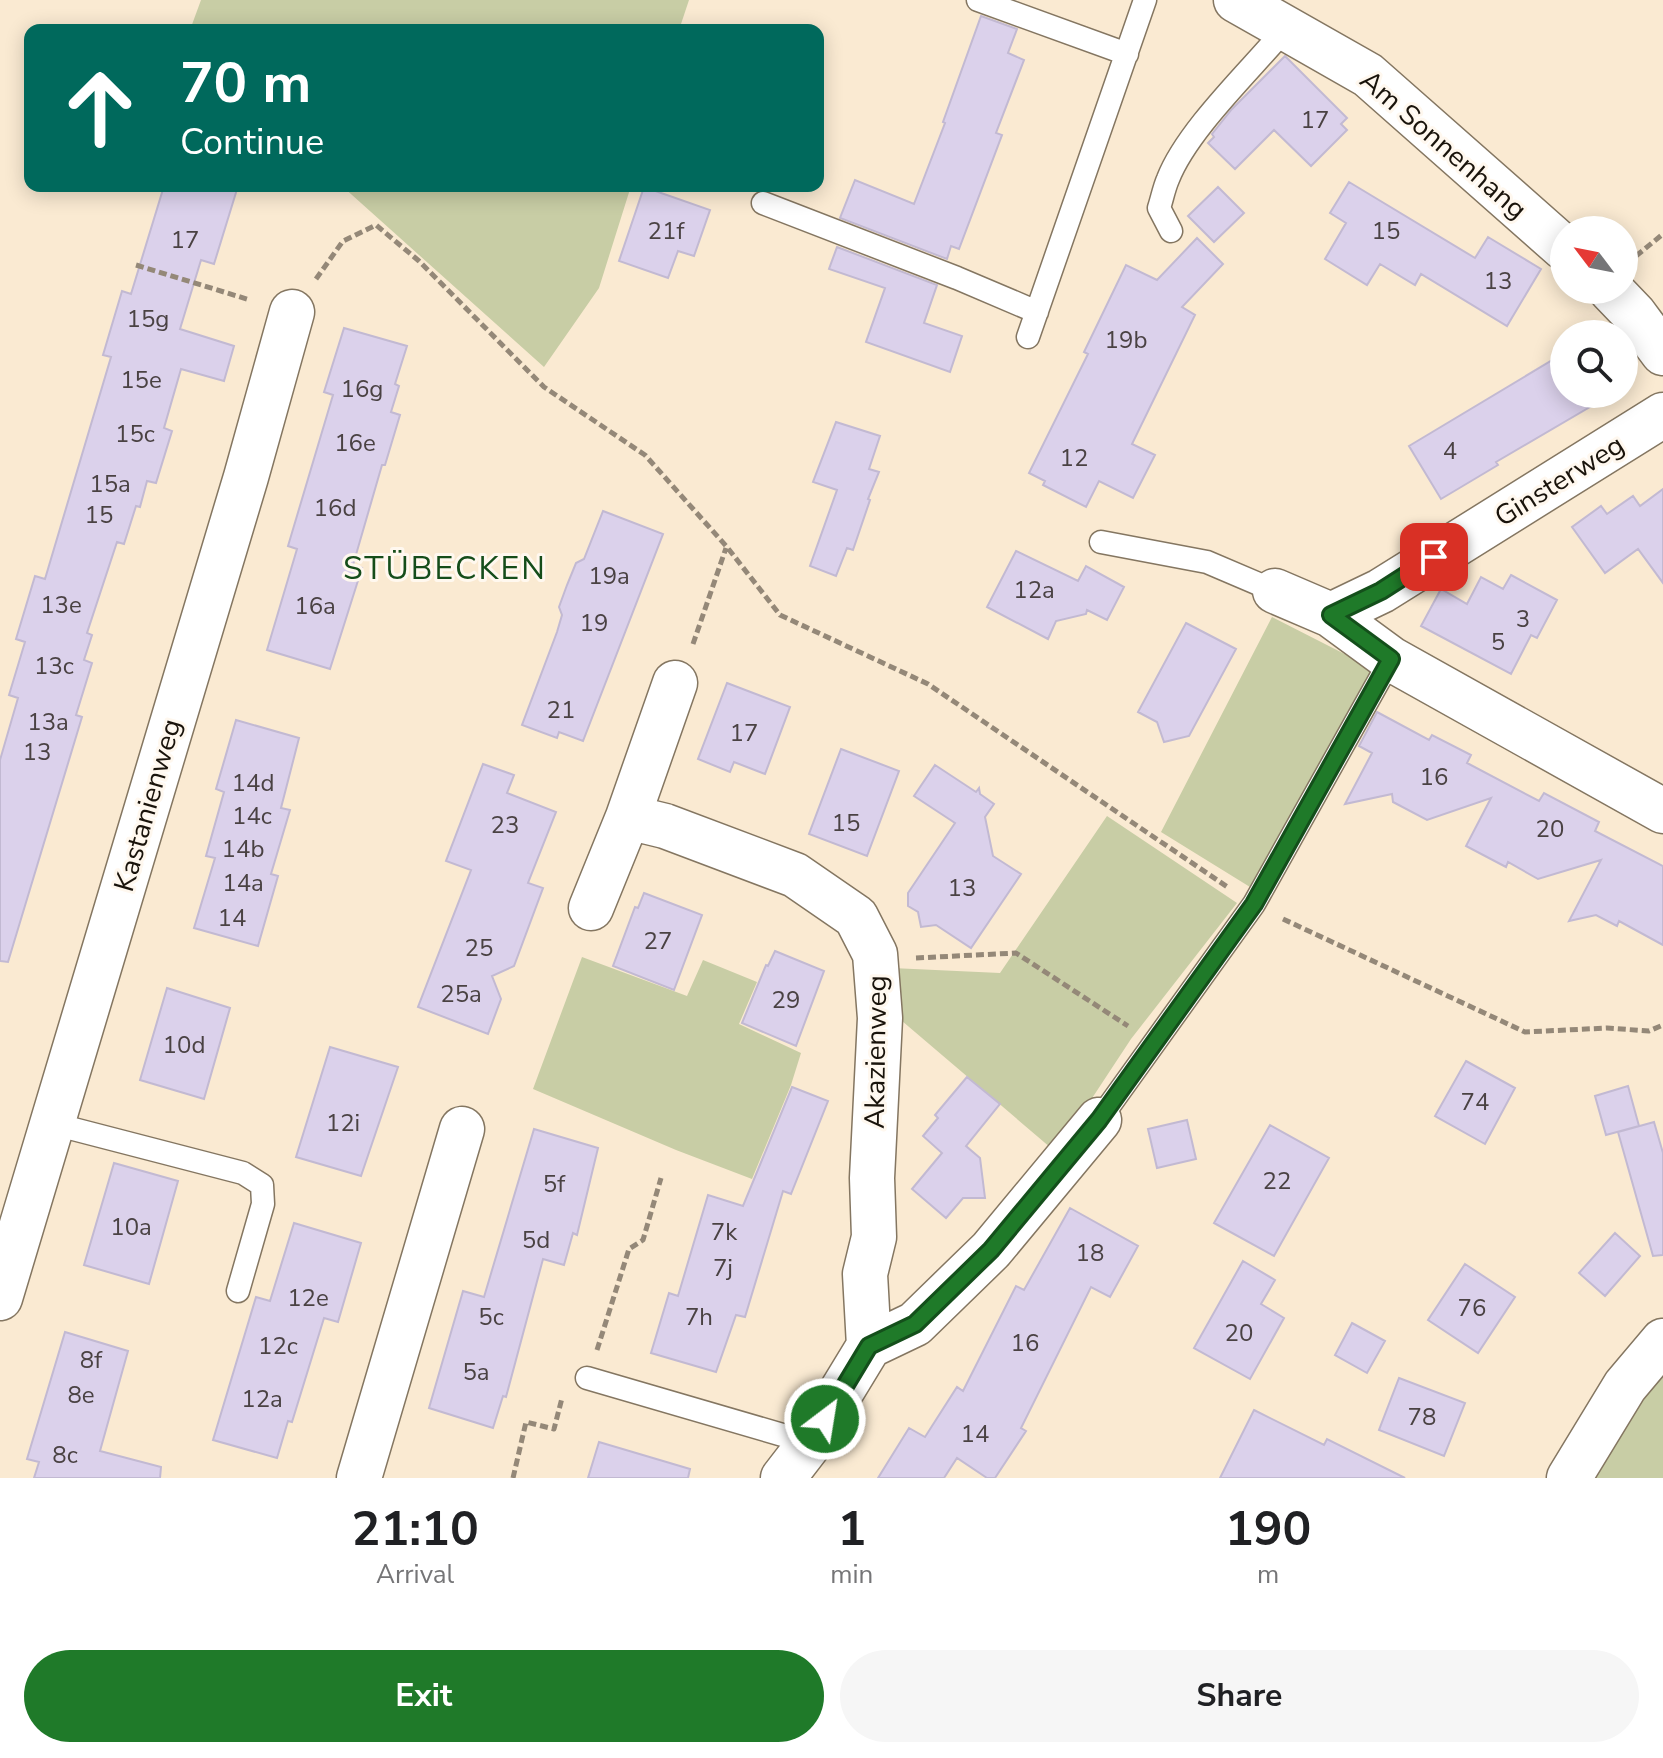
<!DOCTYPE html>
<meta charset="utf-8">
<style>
:root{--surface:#fff;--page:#f6f6f6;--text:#202124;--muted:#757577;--accent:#1f7a29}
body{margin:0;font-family:"Nunito Sans",sans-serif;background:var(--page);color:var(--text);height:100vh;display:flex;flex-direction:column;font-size:30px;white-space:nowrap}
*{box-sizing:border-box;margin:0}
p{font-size:26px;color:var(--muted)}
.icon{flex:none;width:44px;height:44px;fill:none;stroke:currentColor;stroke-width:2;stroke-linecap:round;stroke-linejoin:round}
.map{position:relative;height:1478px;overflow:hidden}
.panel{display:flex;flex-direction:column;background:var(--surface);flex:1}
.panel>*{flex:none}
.guide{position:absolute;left:24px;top:24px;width:800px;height:168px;border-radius:16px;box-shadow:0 4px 20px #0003;background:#00695c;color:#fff;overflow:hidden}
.needle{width:52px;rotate:302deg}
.tools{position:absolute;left:1550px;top:216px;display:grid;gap:16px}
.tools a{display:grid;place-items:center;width:88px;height:88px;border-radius:50%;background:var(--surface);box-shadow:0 4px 20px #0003;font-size:40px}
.pin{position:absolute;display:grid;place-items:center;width:68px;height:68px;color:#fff;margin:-34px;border-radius:16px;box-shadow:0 4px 12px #0006}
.me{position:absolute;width:88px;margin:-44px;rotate:31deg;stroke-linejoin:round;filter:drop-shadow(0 0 6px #0008)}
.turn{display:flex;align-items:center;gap:28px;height:168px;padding:0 24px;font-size:36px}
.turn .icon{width:104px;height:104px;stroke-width:2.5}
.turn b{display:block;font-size:56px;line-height:68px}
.eta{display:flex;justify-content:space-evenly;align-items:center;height:136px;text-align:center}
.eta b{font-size:48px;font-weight:700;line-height:56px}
.primary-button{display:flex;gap:16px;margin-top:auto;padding:16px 24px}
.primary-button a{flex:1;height:92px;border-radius:48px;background:var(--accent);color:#fff;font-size:32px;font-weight:700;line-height:92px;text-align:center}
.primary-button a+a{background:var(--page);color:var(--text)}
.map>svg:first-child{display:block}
.green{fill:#c8cda5}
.building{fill:#dbd1eb;stroke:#c2b9d2;stroke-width:2}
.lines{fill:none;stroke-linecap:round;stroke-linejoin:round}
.lane-casing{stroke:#847661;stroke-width:25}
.street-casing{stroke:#847661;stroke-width:47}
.secondary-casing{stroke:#847661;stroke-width:47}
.path{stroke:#948878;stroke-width:5;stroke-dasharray:8 4;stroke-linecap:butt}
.lane{stroke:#fff;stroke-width:22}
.street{stroke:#fff;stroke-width:44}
.secondary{stroke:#fff;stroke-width:44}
.route-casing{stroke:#144f1b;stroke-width:20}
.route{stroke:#1f7a29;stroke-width:14}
.labels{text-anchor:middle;stroke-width:6;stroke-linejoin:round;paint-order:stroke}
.number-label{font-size:24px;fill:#4a4243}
.street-label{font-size:28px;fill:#19130b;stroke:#fff8ef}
.quarter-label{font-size:32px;letter-spacing:2px;fill:#154d1a;stroke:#fff8ef}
</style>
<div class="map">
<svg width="1663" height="1478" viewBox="0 0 1663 1478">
<rect width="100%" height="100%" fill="#faead2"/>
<!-- green -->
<path class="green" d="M 201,0 L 689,0 L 679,30 L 190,30 Z
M 342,186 L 631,186 L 599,288 L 544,367 Z
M 1272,617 L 1376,670 L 1250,887 L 1161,832 Z
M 1107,816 L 1237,903 L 1131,1039 L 1077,1121 L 1051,1148 L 895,1015 L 892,968 L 1000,973 Z
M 582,957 L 687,996 L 703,960 L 757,982 L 739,1024 L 801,1053 L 791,1085 L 752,1179 L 676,1150 L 533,1089 Z
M 1663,1375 L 1663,1478 L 1594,1478 L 1640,1401 Z"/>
<!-- building -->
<path class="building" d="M 981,16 L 1017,29 L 1008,53 L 1024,60 L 996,133 L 1002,135 L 959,249 L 951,246 L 947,259 L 840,218 L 855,180 L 914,204 L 945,123 L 943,122 Z
M 1285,56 L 1347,118 L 1341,124 L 1347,130 L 1311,166 L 1274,130 L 1235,169 L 1208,143 L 1214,137 L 1212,134 L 1232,109 Z
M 1349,182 L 1475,258 L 1488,237 L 1541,269 L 1507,326 L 1421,274 L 1415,285 L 1380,264 L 1367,285 L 1325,259 L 1346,223 L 1330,213 Z
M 164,186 L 238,186 L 214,264 L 201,260 L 180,329 L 234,346 L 224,381 L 181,369 L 164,428 L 172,431 L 156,483 L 147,481 L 140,507 L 136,506 L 124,544 L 117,542 L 87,633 L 92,635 L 84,660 L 92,663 L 76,715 L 82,717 L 8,962 L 0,961 L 0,760 L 18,698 L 9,695 L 25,642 L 16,639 L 35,576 L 45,579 L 111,357 L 103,355 L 111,328 L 122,291 L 131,294 Z
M 644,187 L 710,210 L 694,256 L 678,251 L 668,278 L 619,261 Z
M 1218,187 L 1244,213 L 1214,242 L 1188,216 Z
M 1197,238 L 1223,264 L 1182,307 L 1195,315 L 1132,444 L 1155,455 L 1133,498 L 1099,481 L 1086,507 L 1043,485 L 1045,481 L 1029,473 L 1088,354 L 1084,352 L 1126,265 L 1157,280 Z
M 837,247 L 937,285 L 924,323 L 962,336 L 950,372 L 866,342 L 885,288 L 829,269 Z
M 344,328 L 407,346 L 395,384 L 399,386 L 391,412 L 400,415 L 385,465 L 382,465 L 353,565 L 362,568 L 330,669 L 267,650 L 297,549 L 288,546 L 333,395 L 324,392 Z
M 1564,353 L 1564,394 L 1612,394 L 1496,462 L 1498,465 L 1441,499 L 1409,446 Z
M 836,422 L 880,436 L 869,469 L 879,472 L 868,499 L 870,500 L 853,550 L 847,548 L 836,576 L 810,566 L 837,490 L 813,482 Z
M 1663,489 L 1663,583 L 1638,549 L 1605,573 L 1572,527 L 1601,506 L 1607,514 L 1633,496 L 1640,506 Z
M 603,511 L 663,534 L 583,741 L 559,732 L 557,738 L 522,725 L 557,632 L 562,615 L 559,607 L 567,585 L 576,563 L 584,559 Z
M 1016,551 L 1078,581 L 1086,566 L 1124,587 L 1107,620 L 1087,610 L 1086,614 L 1056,621 L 1048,639 L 987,607 Z
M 1511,575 L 1557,600 L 1537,638 L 1531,635 L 1511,674 L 1421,626 L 1441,589 L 1467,604 L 1481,577 L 1503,589 Z
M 1186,623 L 1236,649 L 1189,736 L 1164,742 L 1157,722 L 1138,712 Z
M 727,683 L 790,707 L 765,774 L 734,762 L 730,772 L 698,759 Z
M 1377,712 L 1429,740 L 1432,735 L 1471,755 L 1467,763 L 1539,801 L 1544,793 L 1599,822 L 1595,831 L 1663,866 L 1663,945 L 1619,921 L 1617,926 L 1596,915 L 1569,921 L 1601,860 L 1538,879 L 1508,862 L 1506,867 L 1466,846 L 1491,798 L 1427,820 L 1393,802 L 1392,794 L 1345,804 L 1372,753 L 1359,746 Z
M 236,720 L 299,738 L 281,808 L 290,810 L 271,874 L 278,876 L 258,946 L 194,928 L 215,858 L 206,856 L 224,792 L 216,789 Z
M 841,749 L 899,771 L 867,856 L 809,834 Z
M 483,764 L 514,775 L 507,793 L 556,812 L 528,883 L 543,888 L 514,966 L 492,976 L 501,999 L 488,1034 L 418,1007 L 471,870 L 446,861 Z
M 935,765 L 976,792 L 979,788 L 980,794 L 994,804 L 985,817 L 993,856 L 1021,874 L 971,948 L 936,925 L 921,927 L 918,912 L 908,906 L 908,893 L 955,823 L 914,796 Z
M 644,893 L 702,915 L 674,990 L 613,966 L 635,907 L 638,908 Z
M 775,951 L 824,971 L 796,1046 L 742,1023 L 766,965 L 768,966 Z
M 167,988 L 230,1008 L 204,1099 L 140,1080 Z
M 330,1047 L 398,1067 L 361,1176 L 296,1157 Z
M 1466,1061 L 1515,1088 L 1485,1144 L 1435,1116 Z
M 967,1077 L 1000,1104 L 966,1146 L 980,1158 L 985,1198 L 963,1198 L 946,1218 L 912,1189 L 942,1153 L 923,1136 L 938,1118 L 935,1115 Z
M 1628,1086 L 1639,1126 L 1606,1135 L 1595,1096 Z
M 792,1087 L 828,1101 L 791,1194 L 783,1191 L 745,1317 L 736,1315 L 716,1372 L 651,1353 L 669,1293 L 678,1296 L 708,1195 L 743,1206 Z
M 1187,1120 L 1196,1159 L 1157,1168 L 1148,1129 Z
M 1654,1122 L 1663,1153 L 1663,1255 L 1653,1256 L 1618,1132 Z
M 1270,1125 L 1329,1158 L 1274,1256 L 1214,1223 Z
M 534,1129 L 598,1148 L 577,1235 L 573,1233 L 564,1265 L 543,1259 L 506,1397 L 503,1396 L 493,1428 L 429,1408 L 463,1291 L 484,1297 Z
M 114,1163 L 178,1181 L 149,1284 L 84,1265 Z
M 1070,1208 L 1138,1246 L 1110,1297 L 1091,1287 L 1021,1428 L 1026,1431 L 995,1478 L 987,1478 L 957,1458 L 944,1478 L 878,1478 L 909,1428 L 925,1437 L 957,1387 L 963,1391 L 1016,1286 L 1024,1290 Z
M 294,1223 L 361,1243 L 338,1322 L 324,1318 L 292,1422 L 288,1421 L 277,1458 L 213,1440 L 256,1297 L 270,1301 Z
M 1615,1233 L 1640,1256 L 1605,1296 L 1579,1273 Z
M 1243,1261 L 1275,1280 L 1261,1304 L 1284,1318 L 1250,1379 L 1194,1348 Z
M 1465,1264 L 1515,1297 L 1478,1353 L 1428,1320 Z
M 1352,1323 L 1385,1341 L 1367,1373 L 1335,1355 Z
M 65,1332 L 128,1351 L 100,1451 L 161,1467 L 160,1478 L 34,1478 L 39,1462 L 27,1459 Z
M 1399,1378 L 1465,1403 L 1444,1456 L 1379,1430 Z
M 1254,1410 L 1324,1445 L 1327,1439 L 1405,1478 L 1220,1478 Z
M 599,1442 L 690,1469 L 688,1478 L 588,1478 Z"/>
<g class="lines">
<defs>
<path id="lane" d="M 978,0 L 1127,54
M 763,203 L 957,278 L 1037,312
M 1171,231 L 1159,208 C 1162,199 1164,188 1168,179 C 1187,130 1251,70 1286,28
M 1028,337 L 1145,0
M 1101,542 L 1207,562 L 1275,591
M 1099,1120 L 1254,904 L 1391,659
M 54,1124 L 243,1173 L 262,1185 L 263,1204 L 238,1291
M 587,1378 L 810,1443"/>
<path id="street" d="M 1236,0 L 1368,75 L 1564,248
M 1611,290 L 1634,314 L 1663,353
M 1275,591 L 1331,615 L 1391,659 L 1663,811
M 1331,615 L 1381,591 L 1663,415
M 628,817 L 665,826 L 795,875 L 856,917 L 875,954 L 880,1018 L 872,1178 L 874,1237 L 865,1274 L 869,1346
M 591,908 L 628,817 L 675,683
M 0,1298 L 246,477 L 292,312
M 359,1478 L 462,1129
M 783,1478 L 810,1443 L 869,1346 L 915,1324 L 991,1250 L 1099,1120"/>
<path id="secondary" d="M 1569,1478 L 1625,1386 L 1663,1341"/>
</defs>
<!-- lane casing -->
<use href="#lane" class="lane-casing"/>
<!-- street casing -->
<use href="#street" class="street-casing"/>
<!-- secondary casing -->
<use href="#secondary" class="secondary-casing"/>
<!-- path -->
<path class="path" d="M 1636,256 L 1663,234
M 136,265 L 250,300
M 316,279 L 343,241 L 376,225 L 419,261 L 544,387 L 645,455 L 727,547 L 780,615 L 928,684 L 1229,888
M 693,644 L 726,548
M 1283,919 L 1525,1032 L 1607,1028 L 1649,1031 L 1663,1025
M 916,958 L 1016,953 L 1128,1026
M 597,1350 L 629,1249 L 643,1240 L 661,1178
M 513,1478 L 526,1422 L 554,1429 L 562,1398"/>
<!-- lane -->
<use href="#lane" class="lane"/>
<!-- street -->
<use href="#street" class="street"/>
<!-- secondary -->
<use href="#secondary" class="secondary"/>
</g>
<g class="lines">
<defs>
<path id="route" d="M 825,1419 L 869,1346 L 915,1324 L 991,1250 L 1099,1120 L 1254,904 L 1391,659 L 1331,615 L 1381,591 L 1434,557"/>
</defs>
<!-- route casing -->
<use href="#route" class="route-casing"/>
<!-- route -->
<use href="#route" class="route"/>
</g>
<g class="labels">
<!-- number labels -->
<g class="number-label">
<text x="1315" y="128">17</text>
<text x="666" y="239">21f</text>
<text x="1386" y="239">15</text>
<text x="185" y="248">17</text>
<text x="1498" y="289">13</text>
<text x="148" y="327">15g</text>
<text x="1126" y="348">19b</text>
<text x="141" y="388">15e</text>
<text x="362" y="397">16g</text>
<text x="135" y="442">15c</text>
<text x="355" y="451">16e</text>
<text x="1450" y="459">4</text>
<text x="1074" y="466">12</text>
<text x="110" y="492">15a</text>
<text x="335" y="516">16d</text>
<text x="99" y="523">15</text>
<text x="609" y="584">19a</text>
<text x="1034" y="598">12a</text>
<text x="61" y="613">13e</text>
<text x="315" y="614">16a</text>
<text x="1523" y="627">3</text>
<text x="594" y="631">19</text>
<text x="1498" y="650">5</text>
<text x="54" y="674">13c</text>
<text x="561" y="718">21</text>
<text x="48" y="730">13a</text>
<text x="744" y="741">17</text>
<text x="37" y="760">13</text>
<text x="1434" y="785">16</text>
<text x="253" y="791">14d</text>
<text x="252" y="824">14c</text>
<text x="846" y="831">15</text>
<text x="505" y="833">23</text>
<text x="1550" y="837">20</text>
<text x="243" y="857">14b</text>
<text x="243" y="891">14a</text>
<text x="962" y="896">13</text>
<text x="232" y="926">14</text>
<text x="658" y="949">27</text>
<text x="479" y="956">25</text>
<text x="461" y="1002">25a</text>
<text x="786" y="1008">29</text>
<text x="184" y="1053">10d</text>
<text x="1475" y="1110">74</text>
<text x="343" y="1131">12i</text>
<text x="1277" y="1189">22</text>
<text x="554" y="1192">5f</text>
<text x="131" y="1235">10a</text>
<text x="724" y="1240">7k</text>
<text x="536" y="1248">5d</text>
<text x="1090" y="1261">18</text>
<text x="723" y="1276">7j</text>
<text x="308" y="1306">12e</text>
<text x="1472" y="1316">76</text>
<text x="491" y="1325">5c</text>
<text x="699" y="1325">7h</text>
<text x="1239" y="1341">20</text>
<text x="1025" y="1351">16</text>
<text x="278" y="1354">12c</text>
<text x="91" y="1368">8f</text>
<text x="476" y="1380">5a</text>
<text x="81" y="1403">8e</text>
<text x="262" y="1407">12a</text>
<text x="1422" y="1425">78</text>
<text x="975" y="1442">14</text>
<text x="65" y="1463">8c</text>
</g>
<!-- street labels -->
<g class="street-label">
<text transform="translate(1444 144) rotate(41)" y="10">Am Sonnenhang</text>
<text transform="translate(1559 480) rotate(-32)" y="10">Ginsterweg</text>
<text transform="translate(147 805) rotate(-74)" y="10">Kastanienweg</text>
<text transform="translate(875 1052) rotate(-89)" y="10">Akazienweg</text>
</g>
<!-- quarter labels -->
<g class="quarter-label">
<text x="445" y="579">STÜBECKEN</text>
</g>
</g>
</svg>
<div class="tools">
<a><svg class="needle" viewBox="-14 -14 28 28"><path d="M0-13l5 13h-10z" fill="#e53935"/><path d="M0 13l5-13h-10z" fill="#757577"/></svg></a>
<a><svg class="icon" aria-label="search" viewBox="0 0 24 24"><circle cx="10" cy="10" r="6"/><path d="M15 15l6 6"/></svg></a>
</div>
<div class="pin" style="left:1434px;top:557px;background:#d93025"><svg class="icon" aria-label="arrive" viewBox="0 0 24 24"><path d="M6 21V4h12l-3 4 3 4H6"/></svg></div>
<svg class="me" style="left:825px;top:1419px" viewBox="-20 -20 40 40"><circle r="17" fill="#1f7a29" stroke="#fff" stroke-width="3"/><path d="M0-11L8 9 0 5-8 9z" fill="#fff"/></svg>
<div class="guide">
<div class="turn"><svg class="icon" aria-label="ahead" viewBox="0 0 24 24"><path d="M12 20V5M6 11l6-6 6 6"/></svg><div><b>70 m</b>Continue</div></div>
</div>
</div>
<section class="panel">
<div class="eta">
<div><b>21:10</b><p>Arrival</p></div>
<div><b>1</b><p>min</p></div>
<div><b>190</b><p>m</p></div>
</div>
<div class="primary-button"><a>Exit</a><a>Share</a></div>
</section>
